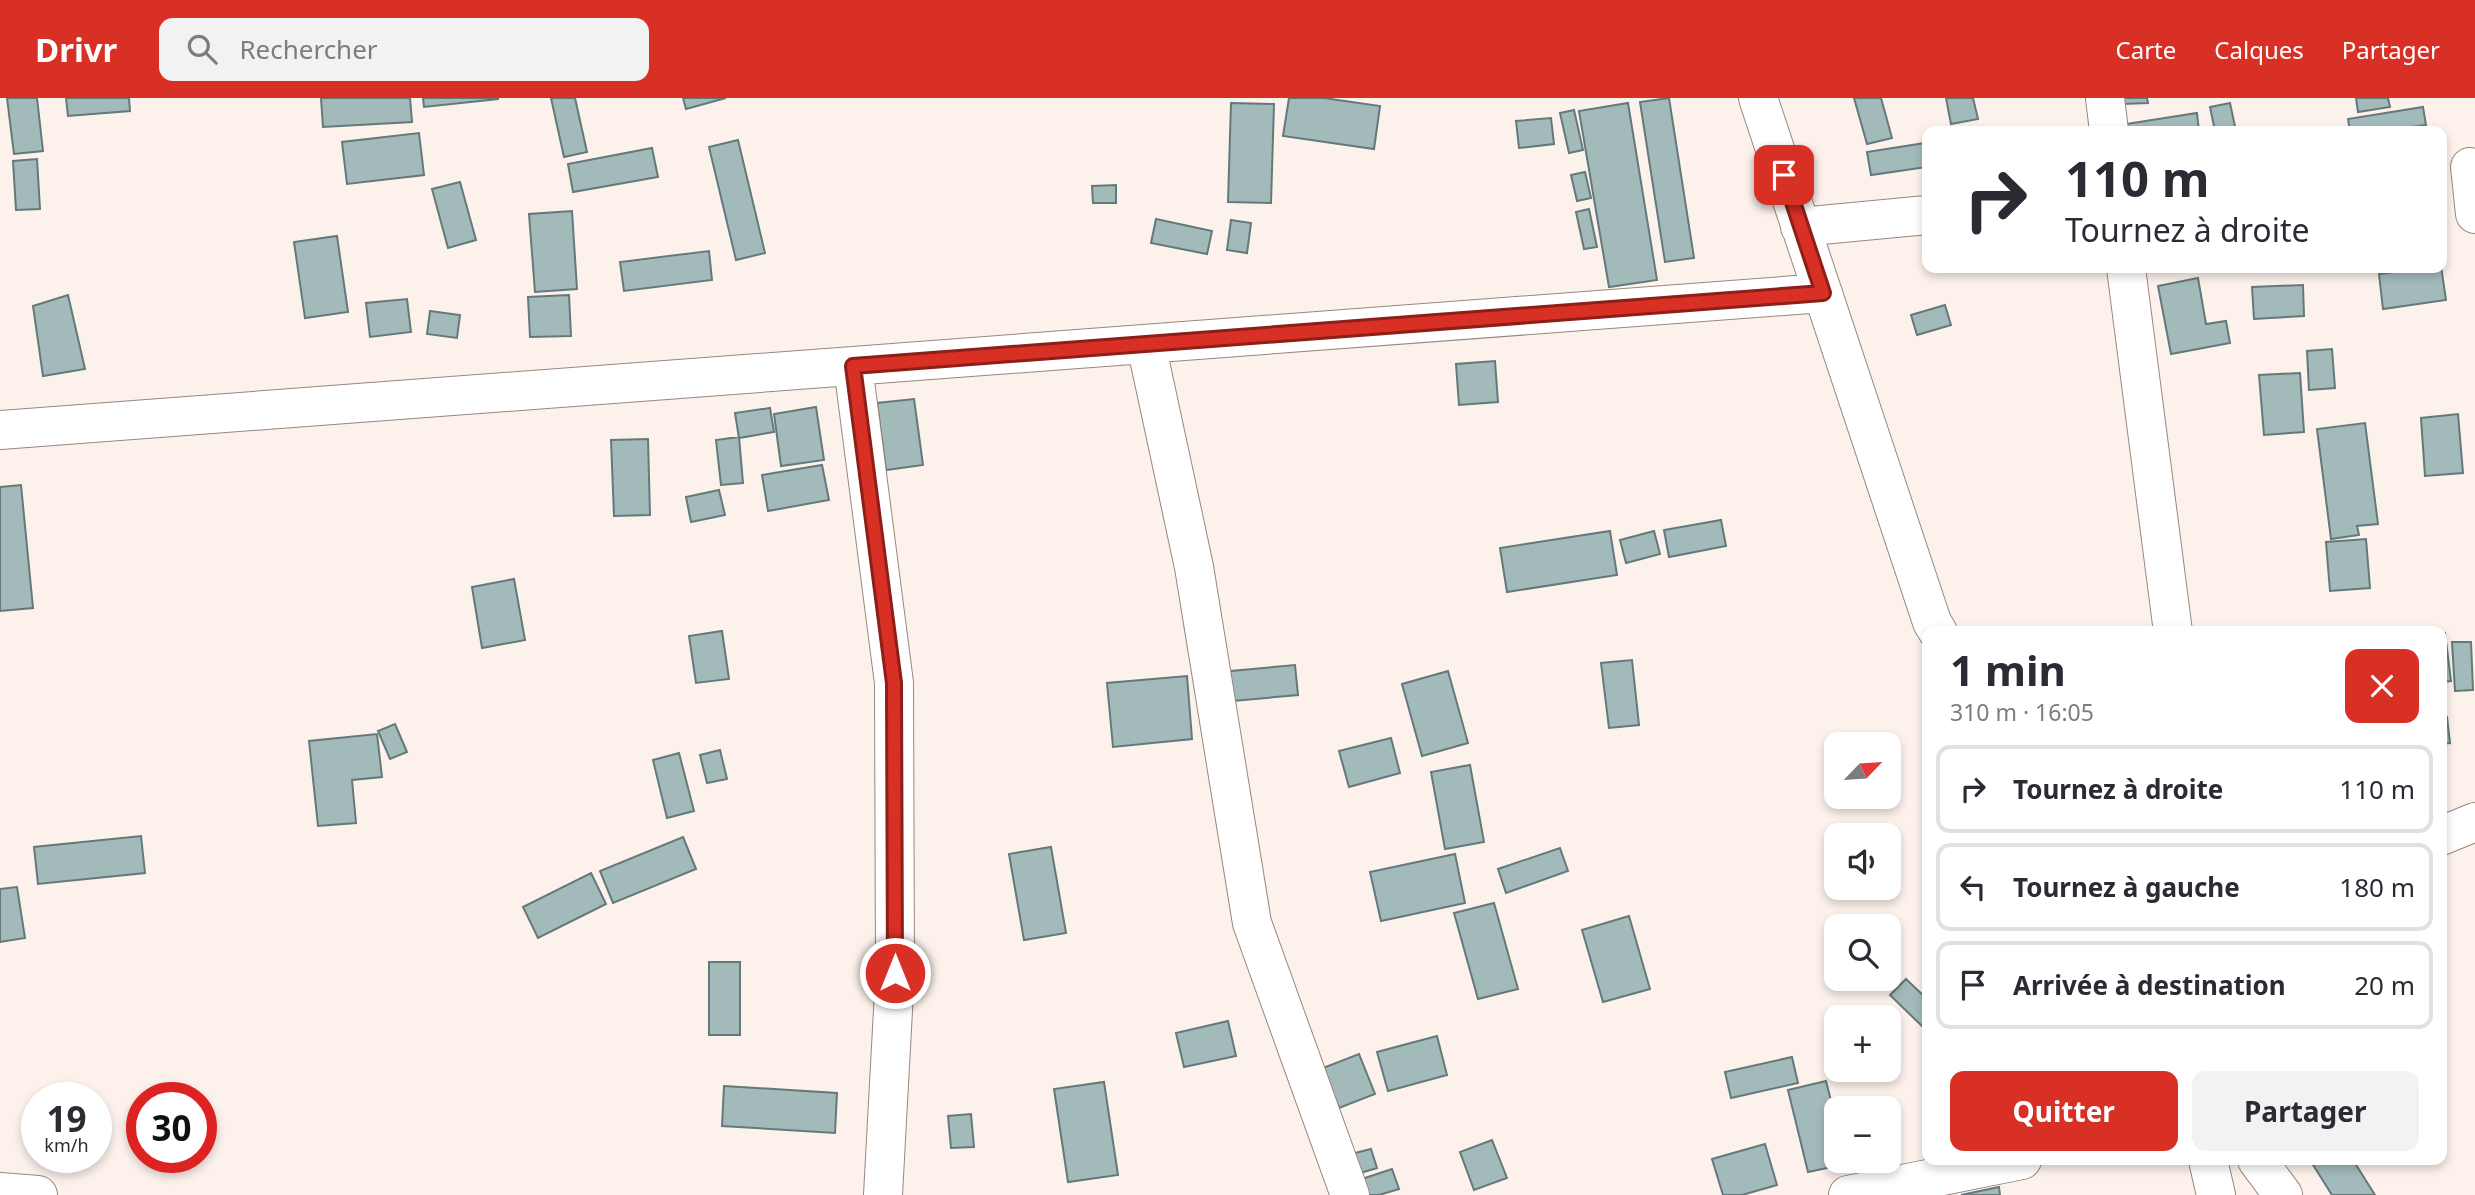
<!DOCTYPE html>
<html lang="fr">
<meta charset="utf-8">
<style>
:root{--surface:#fff;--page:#f2f2f3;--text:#2b2b33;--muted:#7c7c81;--line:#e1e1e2;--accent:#d93025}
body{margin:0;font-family:"Noto Sans",sans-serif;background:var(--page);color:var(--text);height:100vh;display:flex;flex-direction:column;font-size:26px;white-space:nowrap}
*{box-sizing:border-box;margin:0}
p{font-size:23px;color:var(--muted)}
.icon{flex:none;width:38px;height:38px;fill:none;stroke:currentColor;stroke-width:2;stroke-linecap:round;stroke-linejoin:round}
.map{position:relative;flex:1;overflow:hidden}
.panel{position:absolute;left:1922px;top:528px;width:525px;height:539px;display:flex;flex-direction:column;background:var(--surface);border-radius:14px;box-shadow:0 4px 10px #0003}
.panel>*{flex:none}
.hud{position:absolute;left:1922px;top:28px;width:525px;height:147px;border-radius:14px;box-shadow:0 4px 10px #0003;background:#fff;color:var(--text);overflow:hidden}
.needle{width:46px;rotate:65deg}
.tools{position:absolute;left:1824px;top:634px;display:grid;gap:14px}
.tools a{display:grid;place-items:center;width:77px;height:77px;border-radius:14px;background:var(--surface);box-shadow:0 4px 10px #0003;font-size:35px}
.speed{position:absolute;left:21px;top:984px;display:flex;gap:14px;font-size:35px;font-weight:700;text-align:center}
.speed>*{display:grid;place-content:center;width:91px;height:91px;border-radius:50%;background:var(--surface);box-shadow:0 4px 10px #0003;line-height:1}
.speed small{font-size:18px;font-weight:400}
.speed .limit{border:10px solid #d22;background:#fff;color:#111}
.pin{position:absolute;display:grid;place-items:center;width:60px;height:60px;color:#fff;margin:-30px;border-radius:14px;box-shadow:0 4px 10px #0006}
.me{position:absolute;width:77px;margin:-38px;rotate:0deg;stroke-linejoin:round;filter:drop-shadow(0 0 5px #0008)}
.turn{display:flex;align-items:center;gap:24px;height:147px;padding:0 28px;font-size:32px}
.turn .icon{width:91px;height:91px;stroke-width:2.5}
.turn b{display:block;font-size:49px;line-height:60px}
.round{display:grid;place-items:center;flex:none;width:74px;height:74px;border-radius:14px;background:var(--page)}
.head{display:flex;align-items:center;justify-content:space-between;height:119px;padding:0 28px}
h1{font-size:42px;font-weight:700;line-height:52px}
.cta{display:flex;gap:14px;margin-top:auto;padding:14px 28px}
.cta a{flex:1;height:80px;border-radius:14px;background:var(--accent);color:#fff;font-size:28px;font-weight:700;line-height:80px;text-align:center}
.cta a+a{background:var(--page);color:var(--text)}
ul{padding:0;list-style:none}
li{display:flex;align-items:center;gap:21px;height:88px;margin:0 14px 10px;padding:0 14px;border:4px solid var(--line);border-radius:14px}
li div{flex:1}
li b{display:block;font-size:26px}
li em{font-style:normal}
header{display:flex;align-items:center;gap:42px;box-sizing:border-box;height:98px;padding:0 35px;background:var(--accent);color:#fff}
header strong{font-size:33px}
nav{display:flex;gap:38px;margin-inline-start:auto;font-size:24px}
.search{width:490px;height:63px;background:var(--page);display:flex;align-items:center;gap:18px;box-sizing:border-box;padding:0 24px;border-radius:14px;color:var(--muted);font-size:26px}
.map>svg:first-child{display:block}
.building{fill:#a3babb;stroke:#64797a;stroke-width:2}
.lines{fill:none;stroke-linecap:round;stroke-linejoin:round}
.minor-casing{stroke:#98877e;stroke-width:40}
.minor{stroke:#fff;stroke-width:38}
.route-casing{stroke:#8d1f18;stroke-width:18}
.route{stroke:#d93025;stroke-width:12}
</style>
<header>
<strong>Drivr</strong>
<div class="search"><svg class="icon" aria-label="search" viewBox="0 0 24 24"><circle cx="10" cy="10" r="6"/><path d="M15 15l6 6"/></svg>Rechercher</div>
<nav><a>Carte</a><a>Calques</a><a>Partager</a></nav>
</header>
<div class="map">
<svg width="2475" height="1097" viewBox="0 0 2475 1097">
<rect width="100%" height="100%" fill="#fcf1eb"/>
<!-- building -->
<path class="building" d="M 7,0 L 37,0 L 43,53 L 14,56 Z
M 66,0 L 129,0 L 130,13 L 68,18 Z
M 321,0 L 410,0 L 412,24 L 323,29 Z
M 423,0 L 498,0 L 498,1 L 424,9 Z
M 551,0 L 575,0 L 587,54 L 564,59 Z
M 683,0 L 726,0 L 686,11 Z
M 1289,0 L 1324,0 L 1380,8 L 1374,51 L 1283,38 Z
M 1669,0 L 1694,160 L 1665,164 L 1640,4 Z
M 1854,0 L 1881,0 L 1892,40 L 1867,46 Z
M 1946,0 L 1973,0 L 1978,21 L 1951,26 Z
M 2121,0 L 2147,0 L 2148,5 L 2122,6 Z
M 2356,0 L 2388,0 L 2390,9 L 2358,14 Z
M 1231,5 L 1274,6 L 1271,105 L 1228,104 Z
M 1628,5 L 1657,182 L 1609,189 L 1579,13 Z
M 2230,5 L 2236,33 L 2215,33 L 2210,9 Z
M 2423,9 L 2426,27 L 2384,33 L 2350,33 L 2348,21 Z
M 1574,12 L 1583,52 L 1569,55 L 1560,15 Z
M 2197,15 L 2199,33 L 2127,33 L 2126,26 Z
M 1551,20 L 1554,46 L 1519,50 L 1516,23 Z
M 419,35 L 424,77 L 347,86 L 342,44 Z
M 738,42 L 765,155 L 736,162 L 709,49 Z
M 1925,45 L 1927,69 L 1871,77 L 1867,54 Z
M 652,50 L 658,79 L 573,94 L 568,66 Z
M 37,61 L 40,111 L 16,112 L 13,63 Z
M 1585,74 L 1591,100 L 1577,103 L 1571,77 Z
M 460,84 L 476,142 L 448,150 L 432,91 Z
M 1116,87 L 1116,105 L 1093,105 L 1092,88 Z
M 1589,111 L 1597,149 L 1584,151 L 1576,114 Z
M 572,113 L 577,191 L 535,194 L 529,116 Z
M 1156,121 L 1212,133 L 1207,156 L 1151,145 Z
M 1231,122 L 1251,125 L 1247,155 L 1227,152 Z
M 337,138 L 348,214 L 305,220 L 294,144 Z
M 709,153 L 712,182 L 624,193 L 620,164 Z
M 2441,168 L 2446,202 L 2383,211 L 2379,176 Z
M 2198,180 L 2206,226 L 2226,223 L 2230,245 L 2171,256 L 2158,188 Z
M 2303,187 L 2304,218 L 2254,221 L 2252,189 Z
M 68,197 L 85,271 L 43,278 L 33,208 Z
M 569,197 L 571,238 L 530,239 L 528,199 Z
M 407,201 L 411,234 L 370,239 L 366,205 Z
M 1945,207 L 1951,227 L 1917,237 L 1911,217 Z
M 430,213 L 460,217 L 457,240 L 427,236 Z
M 2332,251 L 2335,290 L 2309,292 L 2307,253 Z
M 1495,263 L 1498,304 L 1459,307 L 1456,266 Z
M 2300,275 L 2304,334 L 2264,337 L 2259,277 Z
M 914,301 L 923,367 L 886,372 L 877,305 Z
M 816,309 L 824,362 L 781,368 L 774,316 Z
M 770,310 L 774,334 L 739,340 L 735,315 Z
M 2458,316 L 2463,375 L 2425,378 L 2421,320 Z
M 2365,325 L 2378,426 L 2357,428 L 2359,437 L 2331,441 L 2317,331 Z
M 739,339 L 743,385 L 721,387 L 716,342 Z
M 648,341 L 650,417 L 614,418 L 611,342 Z
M 822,367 L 829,402 L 768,413 L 762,377 Z
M 21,387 L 33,510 L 0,513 L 0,389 Z
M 719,392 L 725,417 L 691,424 L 686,399 Z
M 1721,422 L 1726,448 L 1669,459 L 1664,432 Z
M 1610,433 L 1617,477 L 1507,494 L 1500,450 Z
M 1654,433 L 1660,456 L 1626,465 L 1620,442 Z
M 2366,441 L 2370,490 L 2330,493 L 2326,444 Z
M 514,481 L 525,542 L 482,550 L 472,489 Z
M 722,533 L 729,581 L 696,585 L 689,538 Z
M 2445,535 L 2451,583 L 2441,584 L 2441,536 Z
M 2452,544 L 2471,544 L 2473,592 L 2455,593 Z
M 1632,562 L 1639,627 L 1609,630 L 1601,565 Z
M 1295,567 L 1298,597 L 1222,604 L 1220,574 Z
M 1448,573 L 1468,645 L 1422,658 L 1402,586 Z
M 1187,578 L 1192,641 L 1113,649 L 1107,585 Z
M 2441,619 L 2447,619 L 2450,645 L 2441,646 Z
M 395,626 L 407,654 L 390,661 L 378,633 Z
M 377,636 L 382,679 L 352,682 L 356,725 L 318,728 L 309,643 Z
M 1391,640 L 1400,675 L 1349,689 L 1339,653 Z
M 720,652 L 727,681 L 707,685 L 700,657 Z
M 679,655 L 694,713 L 667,720 L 653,662 Z
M 1470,667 L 1484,744 L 1445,751 L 1431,674 Z
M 141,738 L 145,775 L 38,786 L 34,749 Z
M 683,739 L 696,771 L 613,805 L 600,773 Z
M 1051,749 L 1066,835 L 1024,842 L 1009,756 Z
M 1560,750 L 1568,773 L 1506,795 L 1498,771 Z
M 1455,756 L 1465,805 L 1381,823 L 1370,774 Z
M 591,775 L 606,806 L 538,840 L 523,809 Z
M 17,789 L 25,840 L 0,844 L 0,791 Z
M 1494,805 L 1518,891 L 1478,901 L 1454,815 Z
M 1629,818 L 1650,891 L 1603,904 L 1582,832 Z
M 709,864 L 740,864 L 740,937 L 709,937 Z
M 1906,881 L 1927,901 L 1927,933 L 1890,897 Z
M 1228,923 L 1236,958 L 1184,969 L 1176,935 Z
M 1437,938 L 1447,977 L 1388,993 L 1377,954 Z
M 1359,956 L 1375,996 L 1339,1010 L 1323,970 Z
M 1792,959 L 1798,985 L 1731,1000 L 1725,974 Z
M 1826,983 L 1836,1022 L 1836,1062 L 1845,1062 L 1846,1066 L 1808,1074 L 1788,992 Z
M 1104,984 L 1118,1077 L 1068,1084 L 1054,991 Z
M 724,988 L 837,995 L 835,1035 L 722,1028 Z
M 971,1016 L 974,1049 L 951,1050 L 948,1018 Z
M 1492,1042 L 1507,1080 L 1474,1092 L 1460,1054 Z
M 1765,1046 L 1777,1087 L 1742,1097 L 1723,1097 L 1712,1061 Z
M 1371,1051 L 1377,1070 L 1357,1076 L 1351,1056 Z
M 2310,1062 L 2353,1062 L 2375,1097 L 2332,1097 Z
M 1392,1071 L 1399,1091 L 1379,1097 L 1367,1097 L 1362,1081 Z
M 1999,1089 L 2000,1097 L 1961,1097 Z"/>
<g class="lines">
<defs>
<path id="minor" d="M 1758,0 L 1932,524 L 1938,534
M 2105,0 L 2109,33
M 2470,69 L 2475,116
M 1800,129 L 1927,117
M 2126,170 L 2173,534
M 1146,246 L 1194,469 L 1252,825 L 1350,1097
M 853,268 L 894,585 L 895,875 L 883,1097
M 0,332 L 1823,195
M 2441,738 L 2475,724
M 2208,1062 L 2216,1097
M 2257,1062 L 2283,1097
M 0,1094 L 38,1097
M 1848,1097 L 2022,1062"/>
</defs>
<!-- minor casing -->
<use href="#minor" class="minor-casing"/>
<!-- minor -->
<use href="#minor" class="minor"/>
</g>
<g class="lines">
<defs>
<path id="route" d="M 895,875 L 894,585 L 853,268 L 1823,195 L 1784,77"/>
</defs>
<!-- route casing -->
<use href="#route" class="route-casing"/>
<!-- route -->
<use href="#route" class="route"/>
</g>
</svg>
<div class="tools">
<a><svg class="needle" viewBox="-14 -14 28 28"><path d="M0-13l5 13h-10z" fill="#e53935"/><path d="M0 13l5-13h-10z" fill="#7c7c81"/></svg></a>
<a><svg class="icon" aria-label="sound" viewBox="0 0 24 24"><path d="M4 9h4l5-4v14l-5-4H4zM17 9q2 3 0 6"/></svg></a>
<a><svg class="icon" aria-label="search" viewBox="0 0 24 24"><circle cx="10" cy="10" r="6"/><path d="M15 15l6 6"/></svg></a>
<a>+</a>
<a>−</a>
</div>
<div class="speed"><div>19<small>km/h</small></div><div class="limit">30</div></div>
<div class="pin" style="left:1784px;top:77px;background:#d93025"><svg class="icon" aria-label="arrive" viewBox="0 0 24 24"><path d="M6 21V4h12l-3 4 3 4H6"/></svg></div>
<svg class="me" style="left:895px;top:875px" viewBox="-20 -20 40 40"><circle r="17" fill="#d93025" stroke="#fff" stroke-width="3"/><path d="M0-11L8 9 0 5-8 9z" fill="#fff"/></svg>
<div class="hud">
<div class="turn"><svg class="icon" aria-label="right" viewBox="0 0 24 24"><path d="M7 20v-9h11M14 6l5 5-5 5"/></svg><div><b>110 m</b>Tournez à droite</div></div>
</div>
<section class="panel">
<div class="head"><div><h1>1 min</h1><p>310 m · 16:05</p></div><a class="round" style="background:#d93025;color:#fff"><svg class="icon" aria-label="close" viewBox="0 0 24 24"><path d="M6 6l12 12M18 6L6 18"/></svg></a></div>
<ul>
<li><svg class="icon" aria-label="right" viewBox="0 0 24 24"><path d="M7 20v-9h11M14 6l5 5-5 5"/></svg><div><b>Tournez à droite</b></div><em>110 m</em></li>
<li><svg class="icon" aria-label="left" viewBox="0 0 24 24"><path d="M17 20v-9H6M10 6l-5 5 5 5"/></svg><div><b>Tournez à gauche</b></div><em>180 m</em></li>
<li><svg class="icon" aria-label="arrive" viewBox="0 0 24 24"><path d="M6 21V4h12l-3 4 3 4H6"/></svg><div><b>Arrivée à destination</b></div><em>20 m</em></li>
</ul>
<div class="cta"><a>Quitter</a><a>Partager</a></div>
</section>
</div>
